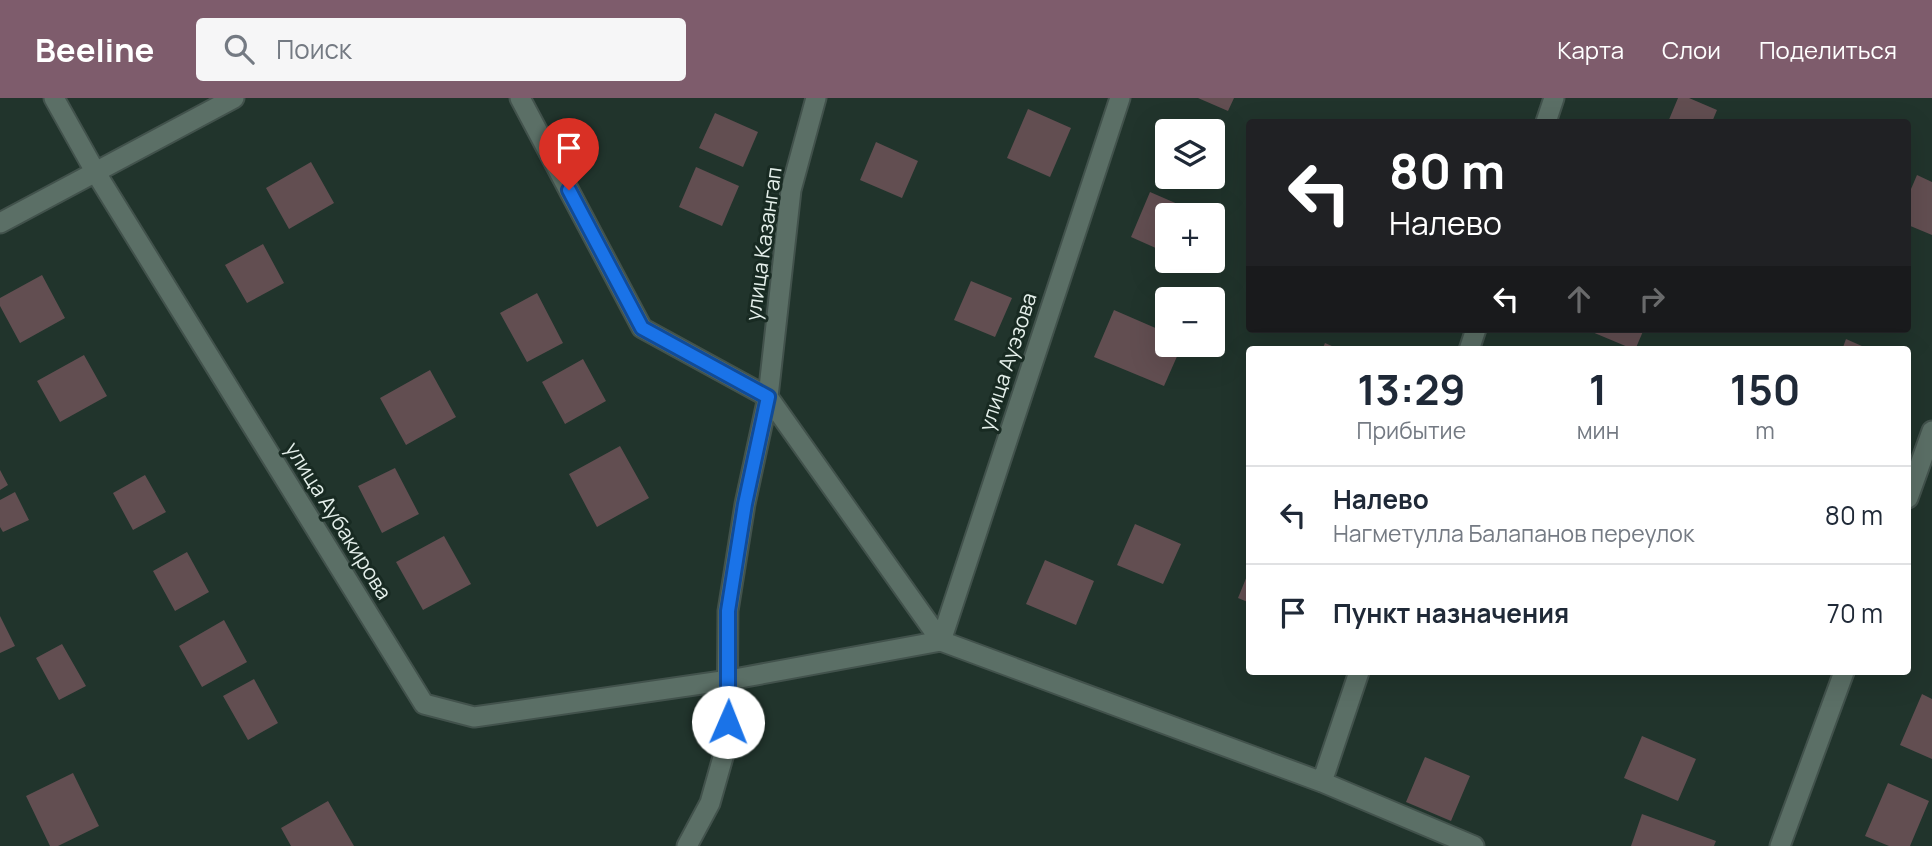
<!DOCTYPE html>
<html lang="ru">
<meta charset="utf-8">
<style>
:root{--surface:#fff;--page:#f6f6f7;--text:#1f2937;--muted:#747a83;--line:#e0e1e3;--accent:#7e5c6c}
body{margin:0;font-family:Manrope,sans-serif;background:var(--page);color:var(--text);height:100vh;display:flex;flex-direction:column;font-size:26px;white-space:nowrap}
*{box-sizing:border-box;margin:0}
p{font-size:23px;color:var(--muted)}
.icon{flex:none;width:38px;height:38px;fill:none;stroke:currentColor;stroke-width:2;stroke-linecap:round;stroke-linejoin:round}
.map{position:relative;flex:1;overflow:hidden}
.details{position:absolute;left:1246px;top:248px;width:665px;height:329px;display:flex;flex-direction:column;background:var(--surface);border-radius:7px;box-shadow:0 7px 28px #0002}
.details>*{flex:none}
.guide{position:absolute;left:1246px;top:21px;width:665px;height:214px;border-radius:7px;box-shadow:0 7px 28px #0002;background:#202124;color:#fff;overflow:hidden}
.controls{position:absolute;left:1155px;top:21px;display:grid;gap:14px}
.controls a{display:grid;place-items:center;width:70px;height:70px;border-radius:7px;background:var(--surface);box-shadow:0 7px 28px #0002;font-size:35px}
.pin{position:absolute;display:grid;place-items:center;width:60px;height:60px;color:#fff;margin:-72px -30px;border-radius:50% 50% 50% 0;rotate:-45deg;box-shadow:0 0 7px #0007}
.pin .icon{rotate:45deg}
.me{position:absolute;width:77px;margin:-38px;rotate:1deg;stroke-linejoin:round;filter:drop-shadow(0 0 5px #0008)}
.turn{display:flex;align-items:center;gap:24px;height:147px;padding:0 28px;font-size:32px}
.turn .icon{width:91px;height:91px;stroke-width:2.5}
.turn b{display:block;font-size:49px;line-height:60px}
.lanes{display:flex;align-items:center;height:66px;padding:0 28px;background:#0003;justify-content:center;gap:35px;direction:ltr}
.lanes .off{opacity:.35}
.eta{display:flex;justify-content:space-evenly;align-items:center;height:119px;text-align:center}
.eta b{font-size:42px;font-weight:700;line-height:49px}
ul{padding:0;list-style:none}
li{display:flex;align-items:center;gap:21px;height:98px;padding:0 28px;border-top:2px solid var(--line)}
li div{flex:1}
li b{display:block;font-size:26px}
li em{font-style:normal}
header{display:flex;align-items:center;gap:42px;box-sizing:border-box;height:98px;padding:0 35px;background:var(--accent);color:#fff}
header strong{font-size:33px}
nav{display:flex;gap:38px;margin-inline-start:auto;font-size:24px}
.search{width:490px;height:63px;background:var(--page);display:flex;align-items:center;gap:18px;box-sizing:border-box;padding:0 24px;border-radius:7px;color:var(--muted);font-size:26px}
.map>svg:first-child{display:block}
.building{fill:#624e51}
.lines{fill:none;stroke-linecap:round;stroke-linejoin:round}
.minor-casing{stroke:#42524c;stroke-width:23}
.minor{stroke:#5b6f66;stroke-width:19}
.route-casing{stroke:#114b97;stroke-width:18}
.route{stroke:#1a73e8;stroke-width:12}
.labels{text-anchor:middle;stroke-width:6;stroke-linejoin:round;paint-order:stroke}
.street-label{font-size:21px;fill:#e4efea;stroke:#182a22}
</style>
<header>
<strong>Beeline</strong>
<div class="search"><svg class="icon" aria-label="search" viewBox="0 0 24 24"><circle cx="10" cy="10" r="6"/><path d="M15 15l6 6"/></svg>Поиск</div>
<nav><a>Карта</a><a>Слои</a><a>Поделиться</a></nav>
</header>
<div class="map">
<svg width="1932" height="748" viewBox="0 0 1932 748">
<rect width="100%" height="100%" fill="#21342c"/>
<!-- building -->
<path class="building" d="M 1198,0 L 1234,0 L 1228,13 Z
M 1678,0 L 1689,0 L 1717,12 L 1712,24 L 1668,24 Z
M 1028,11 L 1071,30 L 1050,79 L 1007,60 Z
M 715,15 L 758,34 L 743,69 L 699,50 Z
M 876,44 L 918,63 L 902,100 L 860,82 Z
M 311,64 L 334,105 L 289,131 L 266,90 Z
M 696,69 L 739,88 L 722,128 L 679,109 Z
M 1917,77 L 1932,84 L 1932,137 L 1908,127 L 1908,98 Z
M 1150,94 L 1203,117 L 1167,117 L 1167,155 L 1131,139 Z
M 263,146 L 284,185 L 247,205 L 225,167 Z
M 42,177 L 65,220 L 20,245 L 0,208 L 0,200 Z
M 971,183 L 1012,200 L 995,239 L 954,222 Z
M 537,195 L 563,245 L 527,264 L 500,215 Z
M 1114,212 L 1167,235 L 1167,247 L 1182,247 L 1164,288 L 1094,259 Z
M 1585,231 L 1644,231 L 1635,252 Z
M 1846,241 L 1871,252 L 1842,252 Z
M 1325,245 L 1341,252 L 1322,252 Z
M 84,257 L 107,298 L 60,324 L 37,283 Z
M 583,261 L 606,303 L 565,326 L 542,284 Z
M 430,272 L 456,319 L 406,347 L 380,300 Z
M 620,348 L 649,400 L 597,429 L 569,376 Z
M 395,370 L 419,416 L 382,435 L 358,388 Z
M 0,372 L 8,387 L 0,392 Z
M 145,377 L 166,414 L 133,432 L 113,395 Z
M 15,394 L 29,422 L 3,434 L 0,429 L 0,402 Z
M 1135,426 L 1181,446 L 1163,486 L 1117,467 Z
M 444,438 L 471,486 L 423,512 L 396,464 Z
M 187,454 L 209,494 L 175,513 L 153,473 Z
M 1045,462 L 1094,483 L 1076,527 L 1026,506 Z
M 1249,473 L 1250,473 L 1250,505 L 1238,500 Z
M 0,518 L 15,548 L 0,555 Z
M 224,522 L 247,564 L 202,589 L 179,548 Z
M 62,546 L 86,588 L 59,602 L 36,560 Z
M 254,581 L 278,625 L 248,642 L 223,598 Z
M 1922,596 L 1932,601 L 1932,661 L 1900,647 Z
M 1642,638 L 1696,661 L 1678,703 L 1624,680 Z
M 1425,659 L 1470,678 L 1451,723 L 1406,704 Z
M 73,675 L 99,728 L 58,748 L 50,748 L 26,698 Z
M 1888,685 L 1929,703 L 1910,748 L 1889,748 L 1865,738 Z
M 328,703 L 354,748 L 291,748 L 281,730 Z
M 1642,716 L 1716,743 L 1714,748 L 1631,748 Z"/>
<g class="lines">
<defs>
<path id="minor" d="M 54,0 L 96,75 L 424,606 L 474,619 L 729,582 L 941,543 L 1322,684 L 1474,748
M 520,0 L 642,230 L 768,299 L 941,543
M 1546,24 L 1554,0
M 0,125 L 234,0
M 1469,252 L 1476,231
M 1908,400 L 1932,333
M 941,543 L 1120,0
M 1322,684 L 1359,574
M 687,748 L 710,705 L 727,645 L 728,513 L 745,406 L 768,299 L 791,92 L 816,0
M 1780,748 L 1844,574"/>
</defs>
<!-- minor casing -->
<use href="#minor" class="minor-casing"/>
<!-- minor -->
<use href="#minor" class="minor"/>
</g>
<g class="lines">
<defs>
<path id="route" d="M 569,92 L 642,230 L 768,299 L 745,406 L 728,513 L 728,624"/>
</defs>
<!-- route casing -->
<use href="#route" class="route-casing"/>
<!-- route -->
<use href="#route" class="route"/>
</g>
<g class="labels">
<!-- street labels -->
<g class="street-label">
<text transform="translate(764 146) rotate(-82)" y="7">улица Казангап</text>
<text transform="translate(1008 264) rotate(-72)" y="7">улица Ауэзова</text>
<text transform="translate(338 423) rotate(58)" y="7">улица Аубакирова</text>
</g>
</g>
</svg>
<div class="controls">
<a><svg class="icon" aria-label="layers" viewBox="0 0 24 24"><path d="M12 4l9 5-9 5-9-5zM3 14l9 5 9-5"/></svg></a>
<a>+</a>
<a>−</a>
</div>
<div class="pin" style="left:569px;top:92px;background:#d93025"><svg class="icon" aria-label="arrive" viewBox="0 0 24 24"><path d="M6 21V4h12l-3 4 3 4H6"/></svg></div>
<svg class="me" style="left:728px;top:624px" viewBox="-20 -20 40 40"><circle r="19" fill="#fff"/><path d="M0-13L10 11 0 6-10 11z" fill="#1a73e8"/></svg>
<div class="guide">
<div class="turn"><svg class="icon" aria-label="left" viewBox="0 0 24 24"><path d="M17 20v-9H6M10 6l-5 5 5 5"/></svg><div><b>80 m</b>Налево</div></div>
<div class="lanes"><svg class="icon" aria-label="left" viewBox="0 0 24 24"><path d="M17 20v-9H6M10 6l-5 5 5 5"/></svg><svg class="icon off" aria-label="ahead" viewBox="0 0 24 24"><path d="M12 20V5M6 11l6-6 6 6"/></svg><svg class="icon off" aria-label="right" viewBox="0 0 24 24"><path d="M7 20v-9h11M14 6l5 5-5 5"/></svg></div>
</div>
<section class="details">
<div class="eta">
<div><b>13:29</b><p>Прибытие</p></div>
<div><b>1</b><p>мин</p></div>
<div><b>150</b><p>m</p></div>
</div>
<ul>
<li><svg class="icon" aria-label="left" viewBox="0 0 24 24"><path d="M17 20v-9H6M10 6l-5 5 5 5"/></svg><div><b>Налево</b><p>Нагметулла Балапанов переулок</p></div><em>80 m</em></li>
<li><svg class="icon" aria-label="arrive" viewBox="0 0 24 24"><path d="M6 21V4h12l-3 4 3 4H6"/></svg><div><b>Пункт назначения</b></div><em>70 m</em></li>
</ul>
</section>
</div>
